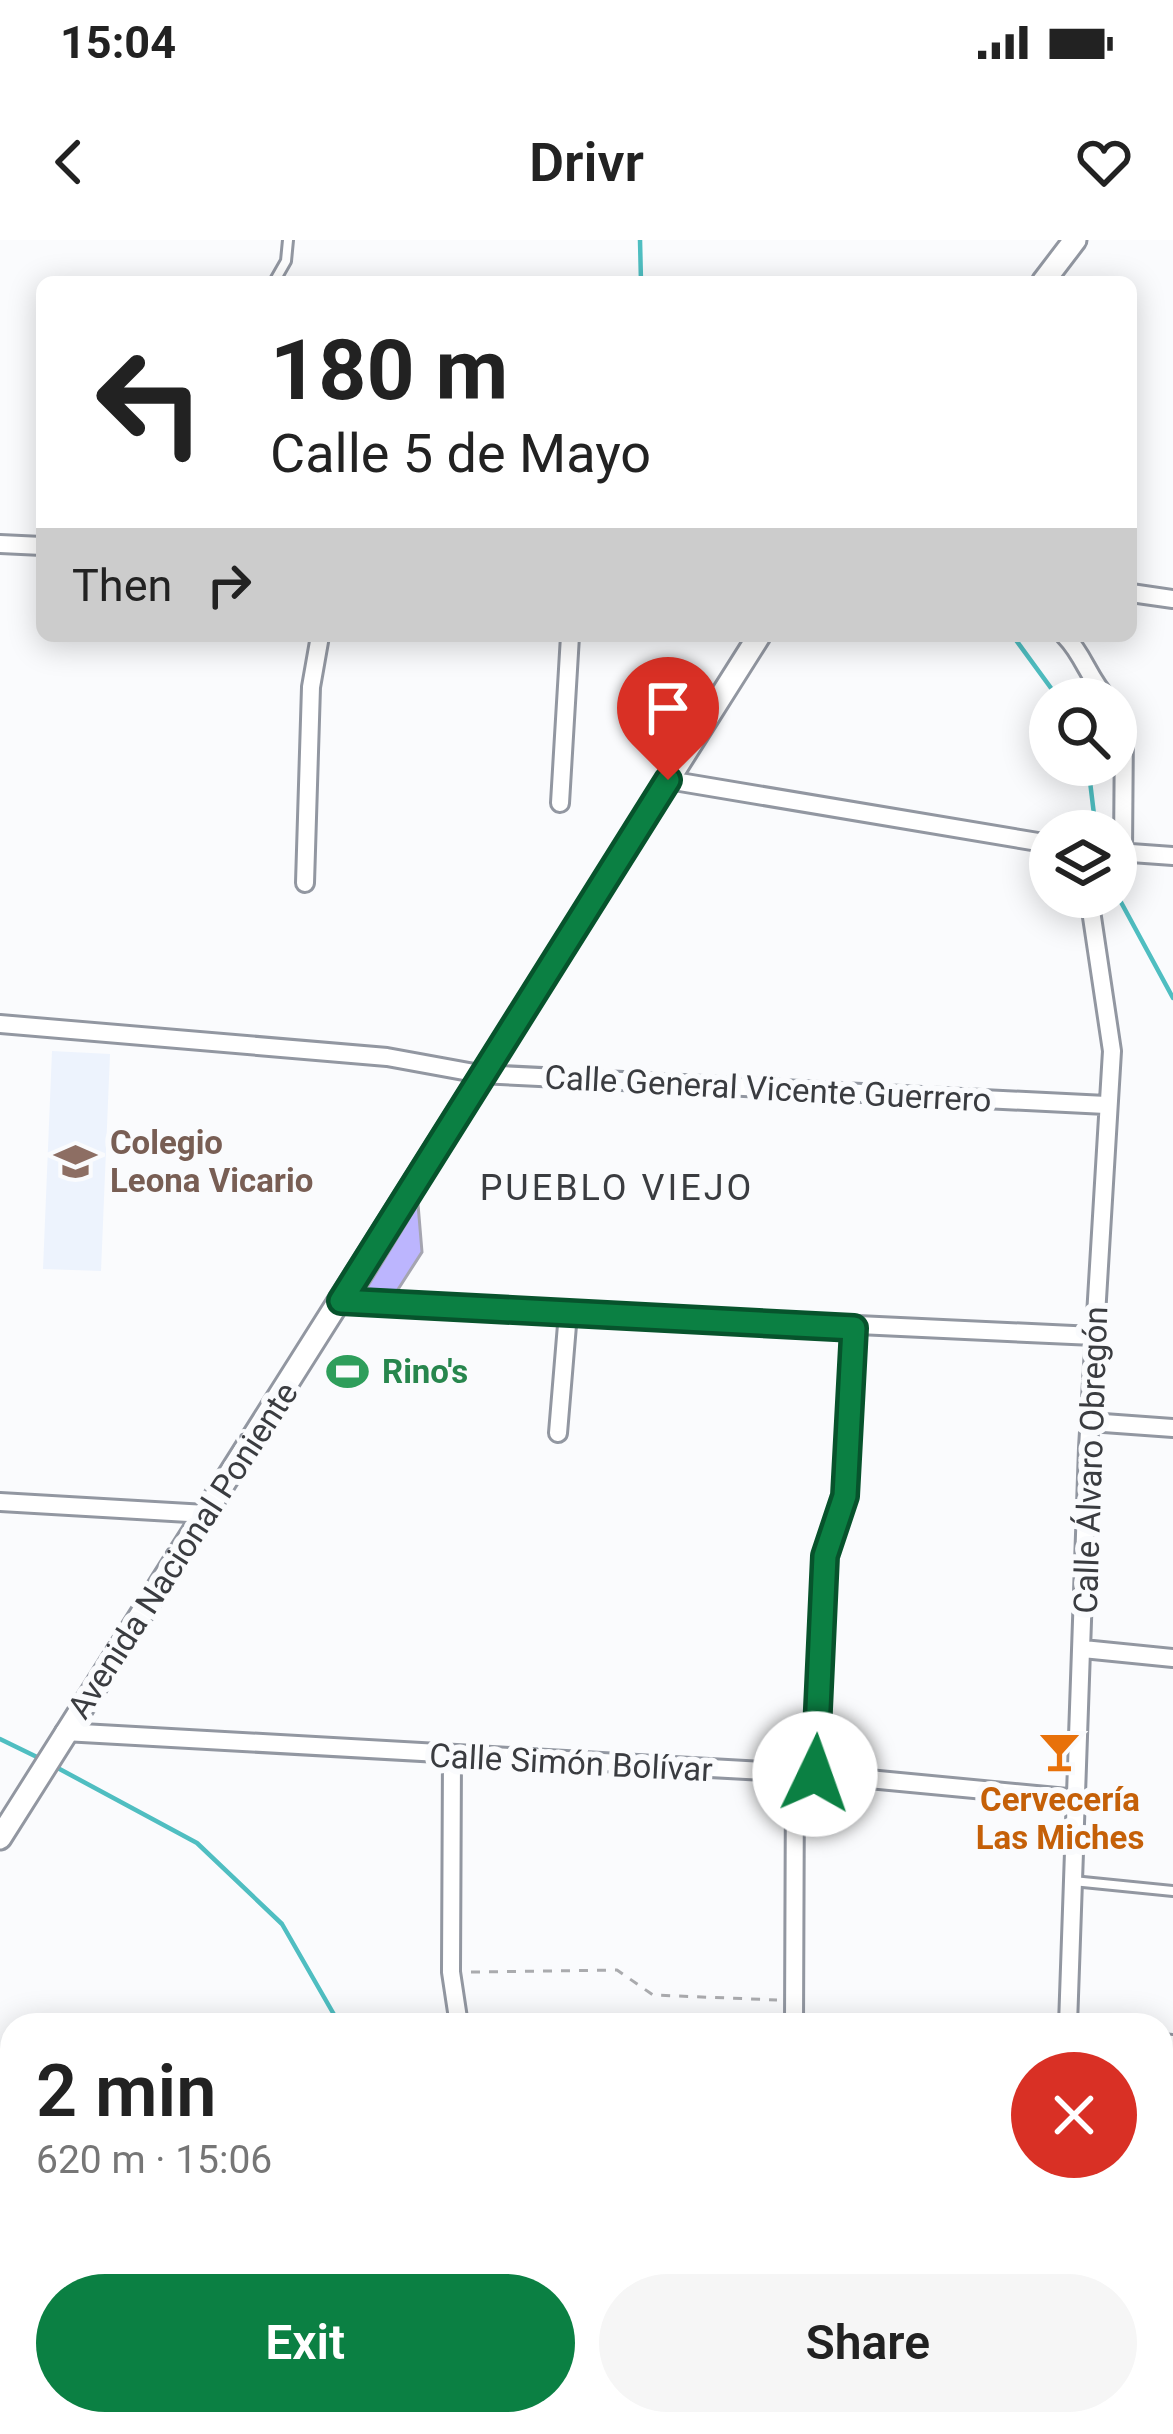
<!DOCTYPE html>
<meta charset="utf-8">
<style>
:root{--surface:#fff;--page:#f6f6f6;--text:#222;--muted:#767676;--accent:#0b8043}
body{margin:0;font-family:Roboto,sans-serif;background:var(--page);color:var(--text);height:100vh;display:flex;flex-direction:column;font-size:45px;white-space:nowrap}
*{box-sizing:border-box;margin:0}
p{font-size:39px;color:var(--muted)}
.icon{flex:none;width:66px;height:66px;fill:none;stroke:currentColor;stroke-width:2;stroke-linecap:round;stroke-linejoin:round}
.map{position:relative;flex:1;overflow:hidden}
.sheet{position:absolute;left:0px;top:1773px;width:1173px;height:423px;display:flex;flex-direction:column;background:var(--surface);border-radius:36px 36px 0 0;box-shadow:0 6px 30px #0003}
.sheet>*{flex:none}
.guide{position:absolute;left:36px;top:36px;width:1101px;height:366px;border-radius:18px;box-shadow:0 6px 30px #0003;background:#fff;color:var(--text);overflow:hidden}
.buttons{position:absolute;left:1029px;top:438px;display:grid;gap:24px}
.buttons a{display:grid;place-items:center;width:108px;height:108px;border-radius:50%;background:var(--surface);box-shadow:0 6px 30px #0003;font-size:60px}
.pin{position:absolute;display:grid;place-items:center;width:102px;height:102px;color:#fff;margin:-123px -51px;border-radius:50% 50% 50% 0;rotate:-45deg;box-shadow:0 0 12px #0007}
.pin .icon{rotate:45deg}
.me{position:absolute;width:132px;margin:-66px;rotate:3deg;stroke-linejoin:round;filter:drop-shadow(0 0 9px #0008)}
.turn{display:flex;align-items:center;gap:42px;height:252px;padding:0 36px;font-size:54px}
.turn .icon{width:156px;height:156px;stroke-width:2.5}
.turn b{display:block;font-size:84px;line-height:102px}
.then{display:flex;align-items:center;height:114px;padding:0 36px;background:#0003;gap:24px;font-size:45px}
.round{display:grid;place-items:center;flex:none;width:126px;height:126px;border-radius:63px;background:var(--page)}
.summary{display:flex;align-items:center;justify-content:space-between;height:204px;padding:0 36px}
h1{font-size:72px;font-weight:600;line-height:90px}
.primary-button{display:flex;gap:24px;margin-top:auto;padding:24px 36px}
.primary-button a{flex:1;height:138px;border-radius:72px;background:var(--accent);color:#fff;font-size:48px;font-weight:600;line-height:138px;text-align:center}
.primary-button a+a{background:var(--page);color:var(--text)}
.status{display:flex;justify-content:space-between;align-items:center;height:84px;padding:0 60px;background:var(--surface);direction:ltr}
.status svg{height:33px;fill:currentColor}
header{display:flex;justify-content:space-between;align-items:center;height:156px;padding:0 36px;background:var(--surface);font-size:54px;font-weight:600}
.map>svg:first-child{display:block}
.built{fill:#edf3fd}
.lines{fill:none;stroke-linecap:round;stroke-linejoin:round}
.stream{stroke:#4fbec1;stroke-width:4.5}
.building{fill:#bcb5fe;stroke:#a5a5b0;stroke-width:3}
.service-casing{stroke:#9297a1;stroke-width:14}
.minor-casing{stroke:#9297a1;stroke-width:22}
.tertiary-casing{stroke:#9297a1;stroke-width:27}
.path{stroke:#aaabae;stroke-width:3;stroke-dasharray:9 9;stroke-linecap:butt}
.service{stroke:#fff;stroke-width:8}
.minor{stroke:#fff;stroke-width:16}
.tertiary{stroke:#fff;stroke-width:21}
.route-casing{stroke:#07532c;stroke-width:30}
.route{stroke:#0b8043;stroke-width:21}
.labels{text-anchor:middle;stroke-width:12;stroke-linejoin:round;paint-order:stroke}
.street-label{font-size:33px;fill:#3a3c40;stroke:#fafbfd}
.education-label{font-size:33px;font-weight:bold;fill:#785e54;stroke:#fafbfd;text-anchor:start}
.leisure-label{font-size:33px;font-weight:bold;fill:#27864d;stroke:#fafbfd;text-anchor:start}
.food-label{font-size:33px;font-weight:bold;fill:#c56008;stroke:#fafbfd}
.neighbourhood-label{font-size:36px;letter-spacing:3px;fill:#3a3c40;stroke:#fafbfd}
</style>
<div class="status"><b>15:04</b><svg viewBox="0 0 49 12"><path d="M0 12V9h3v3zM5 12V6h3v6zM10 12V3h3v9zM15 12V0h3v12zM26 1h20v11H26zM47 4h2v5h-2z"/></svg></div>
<header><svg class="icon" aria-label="back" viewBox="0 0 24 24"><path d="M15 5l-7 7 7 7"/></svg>Drivr<svg class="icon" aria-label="heart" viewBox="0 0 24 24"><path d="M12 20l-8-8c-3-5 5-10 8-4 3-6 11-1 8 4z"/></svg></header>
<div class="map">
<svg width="1173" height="2194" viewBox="0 0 1173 2194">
<rect width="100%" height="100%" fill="#fafbfd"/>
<!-- built -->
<path class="built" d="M 52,811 L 110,814 L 101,1031 L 43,1029 Z"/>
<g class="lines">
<!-- stream -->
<path class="stream" d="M 640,0 L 641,42
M 1013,396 L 1059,459
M 1088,525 L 1096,591
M 1116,653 L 1173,758
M 0,1499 L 39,1518
M 54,1526 L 197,1603 L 282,1684 L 340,1785
M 495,2184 L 503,2194"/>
</g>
<!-- building -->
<path class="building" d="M 418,964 L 422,1012 L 397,1051 L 366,1049 Z"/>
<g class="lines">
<defs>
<path id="service" d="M 274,42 L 286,21 L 288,0
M 816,1532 L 825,1316 L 845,1256 L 854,1087
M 1073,1641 L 1173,1651
M 0,1913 L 12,1914
M 413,2184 L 419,2194"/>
<path id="minor" d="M 0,304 L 42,306
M 1131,353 L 1173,359
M 1065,396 C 1084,415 1089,440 1108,459
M 1116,467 L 1124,484 L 1123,612
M 668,540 L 1050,604
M 560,563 L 570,396
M 1117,612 L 1173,616
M 305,643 L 311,447 L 320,396
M 0,784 L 387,817 L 480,834 L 1106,865
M 341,1061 L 1094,1096
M 1090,1182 L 1173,1188
M 558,1193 L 568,1073
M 0,1262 L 206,1274
M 1083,1409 L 1173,1418
M 64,1492 L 816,1534 L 1078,1559
M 452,1516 L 451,1732 L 459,1785
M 794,1785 L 795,1534
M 1068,1785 L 1088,1208 L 1112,811 L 1089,657
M 1161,1803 L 1173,1804
M 1161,1887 L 1173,1888
M 1161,2164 L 1173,2164
M 0,2184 L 107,2194
M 751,2184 L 759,2194
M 791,2184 L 792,2194
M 535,2194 L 580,2184
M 1051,2194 L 1051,2184"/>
<path id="tertiary" d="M 1043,42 L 1075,0
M 0,1598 L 759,396"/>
</defs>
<!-- service casing -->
<use href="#service" class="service-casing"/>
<!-- minor casing -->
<use href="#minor" class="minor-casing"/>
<!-- tertiary casing -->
<use href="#tertiary" class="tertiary-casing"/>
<!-- path -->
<path class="path" d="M 471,1732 L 617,1730 L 653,1755 L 777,1760"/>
<!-- service -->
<use href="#service" class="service"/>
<!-- minor -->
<use href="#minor" class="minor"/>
<!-- tertiary -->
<use href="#tertiary" class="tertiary"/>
</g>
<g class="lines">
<defs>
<path id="route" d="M 668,540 L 341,1061 L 854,1088 L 845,1256 L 825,1316 L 815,1534"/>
</defs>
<!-- route casing -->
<use href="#route" class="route-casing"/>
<!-- route -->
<use href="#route" class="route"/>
</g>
<!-- icons -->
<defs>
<symbol id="school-bare" viewBox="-9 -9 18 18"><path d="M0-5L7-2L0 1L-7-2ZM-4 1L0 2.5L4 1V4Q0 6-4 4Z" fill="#8d6e63" stroke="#fafbfd" stroke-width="2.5" paint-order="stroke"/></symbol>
<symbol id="stadium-bare" viewBox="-9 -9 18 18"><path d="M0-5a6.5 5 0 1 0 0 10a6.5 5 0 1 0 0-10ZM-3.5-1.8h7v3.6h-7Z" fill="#2e9e5b" stroke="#fafbfd" stroke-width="2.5" paint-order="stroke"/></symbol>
<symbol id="bar-bare" viewBox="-9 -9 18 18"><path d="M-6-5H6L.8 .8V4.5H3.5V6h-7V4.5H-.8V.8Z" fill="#e8710a" stroke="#fafbfd" stroke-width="2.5" paint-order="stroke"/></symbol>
</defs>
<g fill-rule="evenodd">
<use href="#school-bare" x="46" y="892" width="59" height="59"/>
<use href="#stadium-bare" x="318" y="1102" width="59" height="59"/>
<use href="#bar-bare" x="1030" y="1482" width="59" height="59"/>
</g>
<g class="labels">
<!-- street labels -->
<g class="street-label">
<text transform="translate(768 848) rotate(3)" y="12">Calle General Vicente Guerrero</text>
<text transform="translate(1090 1220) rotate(-88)" y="12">Calle Álvaro Obregón</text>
<text transform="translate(182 1310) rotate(-57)" y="12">Avenida Nacional Poniente</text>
<text transform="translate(571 1522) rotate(3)" y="12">Calle Simón Bolívar</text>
</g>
<!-- education labels -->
<g class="education-label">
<text x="110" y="914">Colegio<tspan x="110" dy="38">Leona Vicario</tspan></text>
</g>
<!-- leisure labels -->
<g class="leisure-label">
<text x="382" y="1143">Rino's</text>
</g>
<!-- food labels -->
<g class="food-label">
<text x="1060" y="1571">Cervecería<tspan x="1060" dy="38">Las Miches</tspan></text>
</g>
<!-- neighbourhood labels -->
<g class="neighbourhood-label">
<text x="617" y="960">PUEBLO VIEJO</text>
</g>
</g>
</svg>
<div class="buttons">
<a><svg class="icon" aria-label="search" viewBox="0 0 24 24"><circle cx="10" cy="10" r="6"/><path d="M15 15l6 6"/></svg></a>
<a><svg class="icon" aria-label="layers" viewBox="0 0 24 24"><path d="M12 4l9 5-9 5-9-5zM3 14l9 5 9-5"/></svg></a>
</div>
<div class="pin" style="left:668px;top:540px;background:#d93025"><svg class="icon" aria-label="arrive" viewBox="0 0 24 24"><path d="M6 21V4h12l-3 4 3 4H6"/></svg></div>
<svg class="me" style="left:815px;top:1534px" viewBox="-20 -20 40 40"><circle r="19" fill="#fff"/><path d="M0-13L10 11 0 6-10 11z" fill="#0b8043"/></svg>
<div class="guide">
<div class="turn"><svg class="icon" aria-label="left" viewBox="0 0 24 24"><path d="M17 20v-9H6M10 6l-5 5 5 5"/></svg><div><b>180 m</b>Calle 5 de Mayo</div></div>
<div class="then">Then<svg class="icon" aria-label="right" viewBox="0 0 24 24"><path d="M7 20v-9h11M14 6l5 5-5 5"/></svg></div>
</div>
<section class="sheet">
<div class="summary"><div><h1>2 min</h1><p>620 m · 15:06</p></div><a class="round" style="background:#d93025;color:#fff"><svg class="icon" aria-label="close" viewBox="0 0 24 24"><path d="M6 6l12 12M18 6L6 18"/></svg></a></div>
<div class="primary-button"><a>Exit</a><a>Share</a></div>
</section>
</div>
